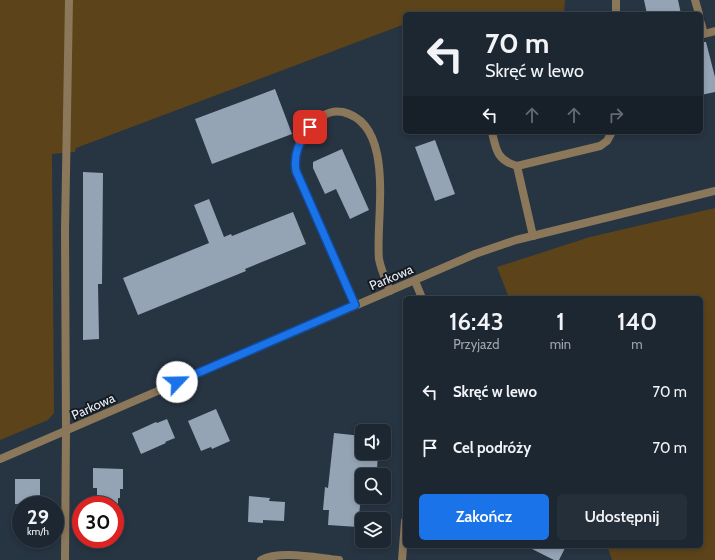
<!DOCTYPE html>
<html lang="pl">
<meta charset="utf-8">
<style>
:root{--surface:#1d2732;--page:#252f3a;--text:#f1f3f6;--muted:#a0a5ac;--line:#3b444d;--accent:#1a73e8}
body{margin:0;font-family:Cabin,sans-serif;background:var(--page);color:var(--text);height:100vh;display:flex;flex-direction:column;font-size:15px;white-space:nowrap}
*{box-sizing:border-box;margin:0}
p{font-size:13px;color:var(--muted)}
.icon{flex:none;width:22px;height:22px;fill:none;stroke:currentColor;stroke-width:2;stroke-linecap:round;stroke-linejoin:round}
.map{position:relative;flex:1;overflow:hidden}
.panel{position:absolute;left:403px;top:296px;width:300px;height:252px;display:flex;flex-direction:column;background:var(--surface);border-radius:6px;box-shadow:0 2px 6px #0003,0 0 0 1px var(--line)}
.panel>*{flex:none}
.hud{position:absolute;left:403px;top:12px;width:300px;height:122px;border-radius:6px;box-shadow:0 2px 6px #0003,0 0 0 1px var(--line);background:#1d2732;color:var(--text);overflow:hidden}
.controls{position:absolute;left:355px;top:424px;display:grid;gap:8px}
.controls a{display:grid;place-items:center;width:36px;height:36px;border-radius:6px;background:var(--surface);box-shadow:0 2px 6px #0003,0 0 0 1px var(--line);font-size:20px}
.speed{position:absolute;left:12px;top:496px;display:flex;gap:8px;font-size:20px;font-weight:700;text-align:center}
.speed>*{display:grid;place-content:center;width:52px;height:52px;border-radius:50%;background:var(--surface);box-shadow:0 2px 6px #0003,0 0 0 1px var(--line);line-height:1}
.speed small{font-size:10px;font-weight:400}
.speed .limit{border:6px solid #d22;background:#fff;color:#111}
.pin{position:absolute;display:grid;place-items:center;width:34px;height:34px;color:#fff;margin:-17px;border-radius:8px;box-shadow:0 2px 6px #0006}
.me{position:absolute;width:44px;margin:-22px;rotate:66deg;stroke-linejoin:round;filter:drop-shadow(0 0 3px #0008)}
.turn{display:flex;align-items:center;gap:14px;height:84px;padding:0 16px;font-size:18px}
.turn .icon{width:52px;height:52px;stroke-width:2.5}
.turn b{display:block;font-size:28px;line-height:34px}
.lanes{display:flex;align-items:center;height:38px;padding:0 16px;background:#0003;justify-content:center;gap:20px;direction:ltr}
.lanes .off{opacity:.35}
.eta{display:flex;justify-content:space-evenly;align-items:center;height:68px;text-align:center}
.eta b{font-size:24px;font-weight:600;line-height:28px}
.action{display:flex;gap:8px;margin-top:auto;padding:8px 16px}
.action a{flex:1;height:46px;border-radius:6px;background:var(--accent);color:#fff;font-size:16px;font-weight:600;line-height:46px;text-align:center}
.action a+a{background:var(--page);color:var(--text)}
ul{padding:0;list-style:none}
li{display:flex;align-items:center;gap:12px;height:56px;padding:0 16px}
li div{flex:1}
li b{display:block;font-size:15px}
li em{font-style:normal}
.map>svg:first-child{display:block}
.green{fill:#5c431a}
.building{fill:#95a4b5}
.lines{fill:none;stroke-linecap:round;stroke-linejoin:round}
.lane{stroke:#8b775a;stroke-width:8}
.street{stroke:#8b775a;stroke-width:8}
.route-casing{stroke:#114b97;stroke-width:10}
.route{stroke:#1a73e8;stroke-width:7}
.labels{text-anchor:middle;stroke-width:4;stroke-linejoin:round;paint-order:stroke}
.street-label{font-size:13px;fill:#e6eef8;stroke:#151b21}
</style>
<div class="map">
<svg width="715" height="560" viewBox="0 0 715 560">
<rect width="100%" height="100%" fill="#273442"/>
<!-- green -->
<path class="green" d="M 0,0 L 565,0 L 564,14 L 405,14 L 405,24 L 76,148 L 75,152 L 52,154 L 54,413 L 48,420 L 0,440 Z
M 715,208 L 715,560 L 612,560 L 607,546 L 701,546 L 701,298 L 509,298 L 497,267 L 590,237 Z"/>
<!-- building -->
<path class="building" d="M 644,0 L 678,0 L 681,14 L 647,14 Z
M 701,42 L 706,42 L 715,77 L 715,92 L 701,95 Z
M 275,89 L 292,134 L 212,164 L 195,119 Z
M 435,140 L 455,194 L 435,201 L 415,147 Z
M 342,149 L 369,210 L 350,219 L 336,189 L 325,194 L 313,168 L 313,162 Z
M 83,172 L 103,173 L 102,284 L 98,284 L 99,339 L 83,340 Z
M 209,199 L 224,237 L 231,234 L 232,236 L 293,212 L 306,244 L 245,269 L 246,271 L 138,315 L 123,278 L 209,243 L 194,205 Z
M 216,409 L 230,441 L 212,449 L 211,447 L 201,451 L 188,421 Z
M 167,419 L 175,438 L 165,442 L 166,443 L 141,454 L 132,433 L 156,422 L 157,423 Z
M 334,433 L 362,436 L 362,453 L 378,453 L 377,469 L 362,468 L 362,505 L 360,505 L 358,527 L 328,525 L 329,510 L 323,510 L 325,487 L 328,488 Z
M 93,468 L 123,469 L 123,489 L 120,489 L 120,498 L 118,498 L 118,505 L 99,505 L 99,498 L 97,498 L 97,488 L 93,488 Z
M 15,479 L 40,479 L 40,505 L 15,504 Z
M 249,496 L 270,498 L 269,501 L 285,502 L 284,521 L 263,520 L 263,523 L 248,522 Z
M 526,546 L 566,546 L 559,560 L 554,560 Z"/>
<g class="lines">
<!-- lane -->
<path class="lane" d="M 695,0 L 699,14
M 616,14 L 616,0
M 701,23 L 704,34 L 715,31
M 492,132 C 496,150 497,160 517,166
M 533,236 L 517,166 L 600,146 L 607,141 L 612,132
M 355,305 L 296,171 C 293,155 299,144 308,131 C 316,119 328,109 343,112 C 397,125 375,220 379,259 C 381,270 386,281 390,291
M 66,431 L 65,230 L 69,0"/>
<!-- street -->
<path class="street" d="M 415,281 L 422,298
M 0,459 L 475,254 L 516,240 L 715,191
M 65,560 L 66,431
M 261,560 C 280,550 317,558 339,560
M 402,560 L 405,521"/>
</g>
<g class="lines">
<defs>
<path id="route" d="M 177,382 L 355,305 L 296,171 C 293,153 300,141 310,127"/>
</defs>
<!-- route casing -->
<use href="#route" class="route-casing"/>
<!-- route -->
<use href="#route" class="route"/>
</g>
<g class="labels">
<!-- street labels -->
<g class="street-label">
<text transform="translate(391 277) rotate(-23)" y="5">Parkowa</text>
<text transform="translate(93 406) rotate(-24)" y="5">Parkowa</text>
</g>
</g>
</svg>
<div class="controls">
<a><svg class="icon" aria-label="sound" viewBox="0 0 24 24"><path d="M4 9h4l5-4v14l-5-4H4zM17 9q2 3 0 6"/></svg></a>
<a><svg class="icon" aria-label="search" viewBox="0 0 24 24"><circle cx="10" cy="10" r="6"/><path d="M15 15l6 6"/></svg></a>
<a><svg class="icon" aria-label="layers" viewBox="0 0 24 24"><path d="M12 4l9 5-9 5-9-5zM3 14l9 5 9-5"/></svg></a>
</div>
<div class="speed"><div>29<small>km/h</small></div><div class="limit">30</div></div>
<div class="pin" style="left:310px;top:127px;background:#d93025"><svg class="icon" aria-label="arrive" viewBox="0 0 24 24"><path d="M6 21V4h12l-3 4 3 4H6"/></svg></div>
<svg class="me" style="left:177px;top:382px" viewBox="-20 -20 40 40"><circle r="19" fill="#fff"/><path d="M0-13L10 11 0 6-10 11z" fill="#1a73e8"/></svg>
<div class="hud">
<div class="turn"><svg class="icon" aria-label="left" viewBox="0 0 24 24"><path d="M17 20v-9H6M10 6l-5 5 5 5"/></svg><div><b>70 m</b>Skręć w lewo</div></div>
<div class="lanes"><svg class="icon" aria-label="left" viewBox="0 0 24 24"><path d="M17 20v-9H6M10 6l-5 5 5 5"/></svg><svg class="icon off" aria-label="ahead" viewBox="0 0 24 24"><path d="M12 20V5M6 11l6-6 6 6"/></svg><svg class="icon off" aria-label="ahead" viewBox="0 0 24 24"><path d="M12 20V5M6 11l6-6 6 6"/></svg><svg class="icon off" aria-label="right" viewBox="0 0 24 24"><path d="M7 20v-9h11M14 6l5 5-5 5"/></svg></div>
</div>
<section class="panel">
<div class="eta">
<div><b>16:43</b><p>Przyjazd</p></div>
<div><b>1</b><p>min</p></div>
<div><b>140</b><p>m</p></div>
</div>
<ul>
<li><svg class="icon" aria-label="left" viewBox="0 0 24 24"><path d="M17 20v-9H6M10 6l-5 5 5 5"/></svg><div><b>Skręć w lewo</b></div><em>70 m</em></li>
<li><svg class="icon" aria-label="arrive" viewBox="0 0 24 24"><path d="M6 21V4h12l-3 4 3 4H6"/></svg><div><b>Cel podróży</b></div><em>70 m</em></li>
</ul>
<div class="action"><a>Zakończ</a><a>Udostępnij</a></div>
</section>
</div>
